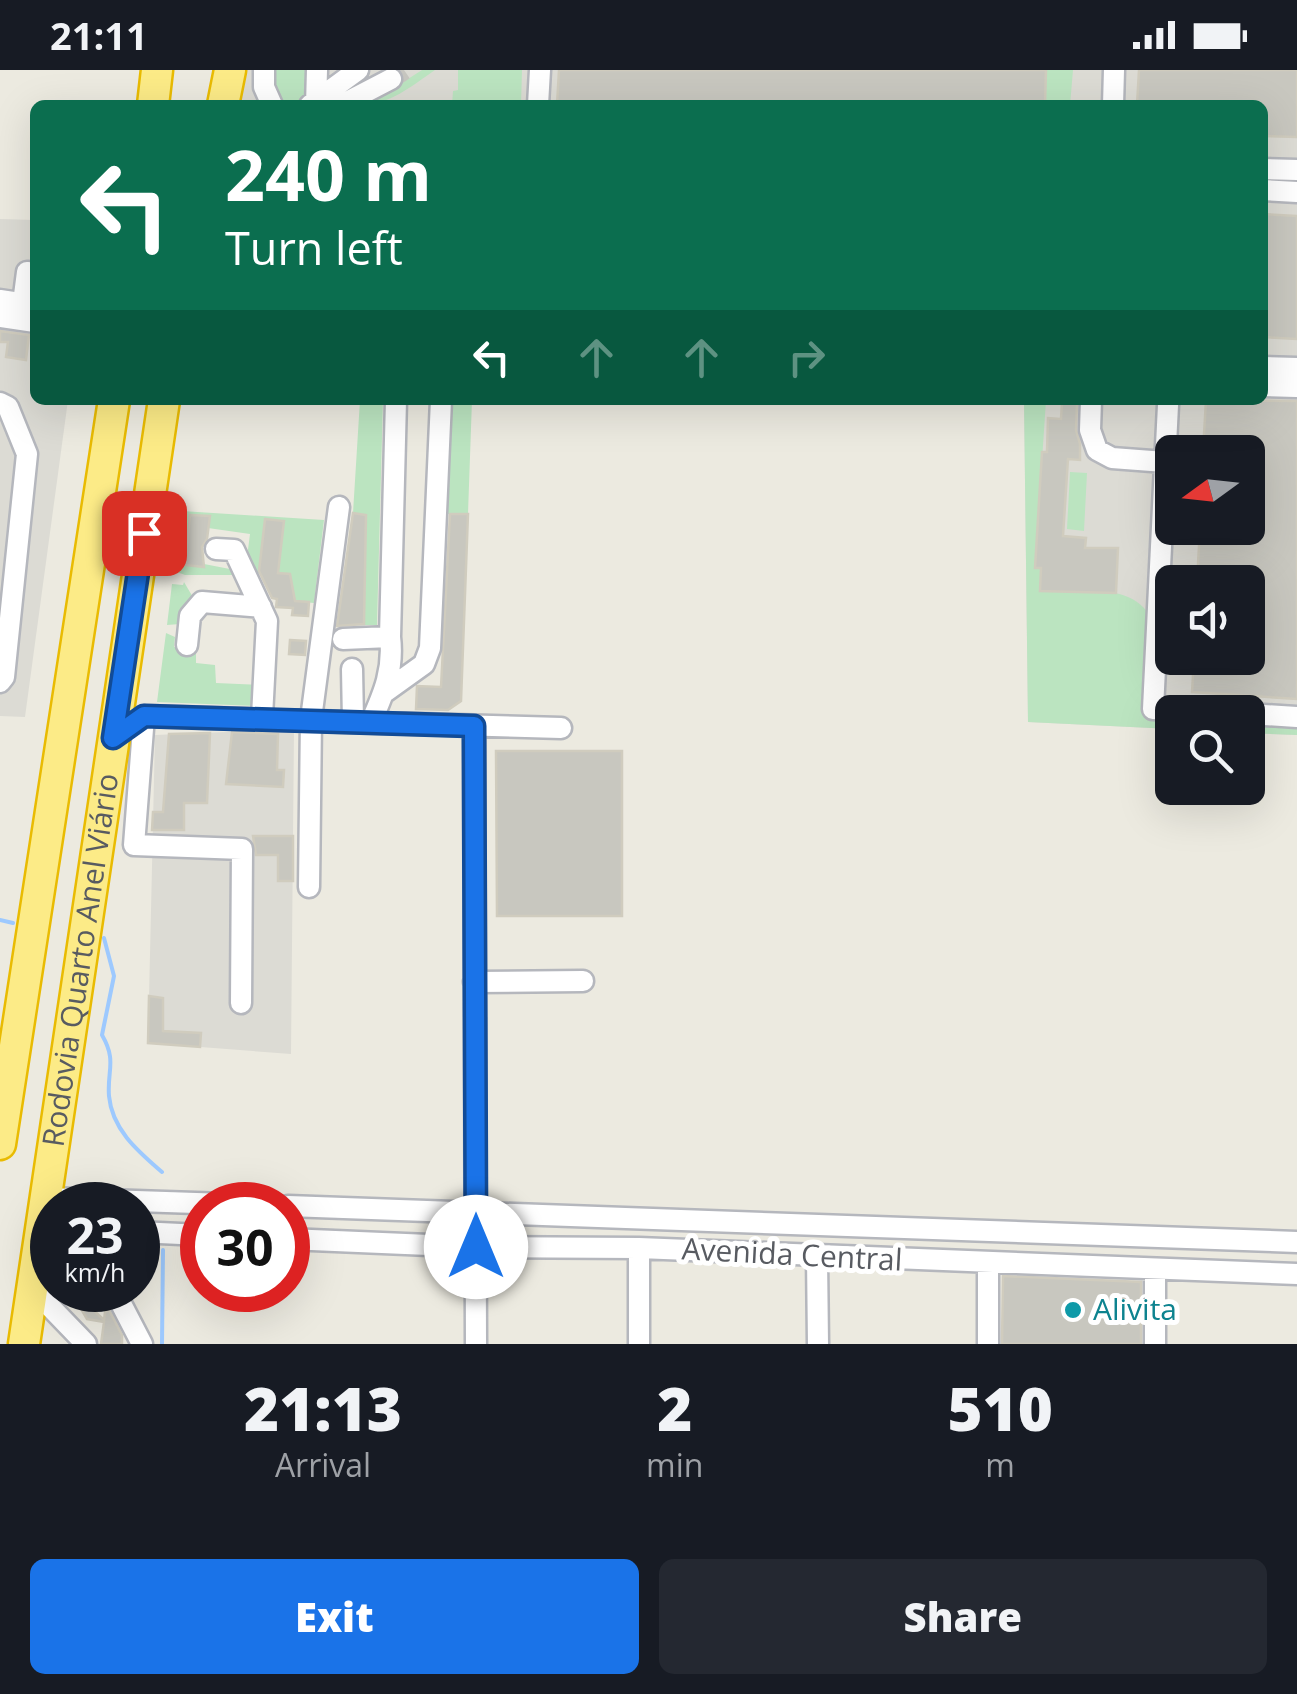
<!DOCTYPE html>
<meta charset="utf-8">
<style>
:root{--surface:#171b24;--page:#242831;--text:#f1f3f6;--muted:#9ea1a6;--accent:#1a73e8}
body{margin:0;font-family:"Open Sans",sans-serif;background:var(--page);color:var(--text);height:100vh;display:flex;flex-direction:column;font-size:38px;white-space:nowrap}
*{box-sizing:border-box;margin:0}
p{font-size:32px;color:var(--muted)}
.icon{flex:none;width:55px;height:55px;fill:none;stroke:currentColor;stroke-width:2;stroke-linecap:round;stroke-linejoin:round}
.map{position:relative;height:1274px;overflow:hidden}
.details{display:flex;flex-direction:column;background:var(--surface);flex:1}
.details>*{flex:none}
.guide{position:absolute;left:30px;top:30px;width:1238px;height:305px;border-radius:15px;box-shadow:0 10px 40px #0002;background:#0b6e4f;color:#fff;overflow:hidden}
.needle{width:65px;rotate:255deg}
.controls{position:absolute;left:1155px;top:365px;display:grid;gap:20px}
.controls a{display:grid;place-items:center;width:110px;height:110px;border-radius:15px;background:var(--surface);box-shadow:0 10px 40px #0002;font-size:50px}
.speed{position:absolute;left:30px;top:1112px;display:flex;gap:20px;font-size:50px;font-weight:700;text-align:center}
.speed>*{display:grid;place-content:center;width:130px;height:130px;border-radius:50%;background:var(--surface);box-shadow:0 10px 40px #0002;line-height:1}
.speed small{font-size:25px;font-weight:400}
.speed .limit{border:15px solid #d22;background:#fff;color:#111}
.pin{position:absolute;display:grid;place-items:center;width:85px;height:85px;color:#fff;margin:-42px;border-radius:20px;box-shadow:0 5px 15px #0006}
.me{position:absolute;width:110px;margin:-55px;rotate:0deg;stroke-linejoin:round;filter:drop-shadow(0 0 8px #0008)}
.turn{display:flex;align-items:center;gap:35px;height:210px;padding:0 30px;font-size:45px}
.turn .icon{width:130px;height:130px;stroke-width:2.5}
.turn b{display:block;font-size:70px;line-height:85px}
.lanes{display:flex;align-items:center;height:95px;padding:0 30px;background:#0003;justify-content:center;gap:50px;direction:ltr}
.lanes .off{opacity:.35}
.eta{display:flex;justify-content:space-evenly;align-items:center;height:170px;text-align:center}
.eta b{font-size:60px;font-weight:800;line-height:70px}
.primary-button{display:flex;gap:20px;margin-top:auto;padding:20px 30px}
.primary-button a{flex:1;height:115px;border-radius:15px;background:var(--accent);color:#fff;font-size:40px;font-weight:800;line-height:115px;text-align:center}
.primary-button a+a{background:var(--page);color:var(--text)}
.status{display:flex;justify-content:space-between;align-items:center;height:70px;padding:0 50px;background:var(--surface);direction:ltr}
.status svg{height:28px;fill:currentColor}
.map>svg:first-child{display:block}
.industrial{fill:#dcdbd4;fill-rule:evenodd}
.green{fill:#bbe4c0;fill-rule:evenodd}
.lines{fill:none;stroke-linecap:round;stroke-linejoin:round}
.stream{stroke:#9dc9fe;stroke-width:4}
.building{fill:#c8c7bf;stroke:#d0ccbe;stroke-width:2.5}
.minor-tunnel{stroke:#c7c6c0;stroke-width:20;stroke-dasharray:20 10;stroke-linecap:butt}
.minor-casing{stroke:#b5b7bd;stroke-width:25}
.highway-casing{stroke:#e9bb02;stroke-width:35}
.minor{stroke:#fff;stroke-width:20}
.highway{stroke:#fceb87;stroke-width:30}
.route-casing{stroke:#114b97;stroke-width:25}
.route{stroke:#1a73e8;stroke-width:18}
.culture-dot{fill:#0f9aa8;stroke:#fff;stroke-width:4}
.labels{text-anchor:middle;stroke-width:10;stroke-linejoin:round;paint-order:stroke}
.street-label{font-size:30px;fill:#585b61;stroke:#fff}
.culture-label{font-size:30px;fill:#0d838f;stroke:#fff;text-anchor:start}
</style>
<div class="status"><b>21:11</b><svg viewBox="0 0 49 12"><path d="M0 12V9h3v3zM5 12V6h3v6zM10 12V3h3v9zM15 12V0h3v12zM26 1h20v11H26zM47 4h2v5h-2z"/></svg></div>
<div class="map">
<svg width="1297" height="1274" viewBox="0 0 1297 1274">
<rect width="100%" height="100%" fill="#eceae0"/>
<!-- industrial -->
<path class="industrial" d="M 233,0 L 1297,0 L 1297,665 L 1248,663 L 1248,642 L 1172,642 L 1172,659 L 1028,652 L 1024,330 L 1262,330 L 1262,35 L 227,35 ZM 1172,382 L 1248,382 L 1248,458 L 1172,458 ZM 1172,512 L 1248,512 L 1248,588 L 1172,588 Z
M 0,149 L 35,150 L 35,330 L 68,330 L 25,647 L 0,646 Z
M 294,659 L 291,984 L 148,973 L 155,665 Z"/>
<!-- green -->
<path class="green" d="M 270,0 L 311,0 L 310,22 L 297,35 L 281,34 L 275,27 Z
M 422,0 L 435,0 C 410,17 390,35 359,35 L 380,27 Z
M 458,0 L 522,0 L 521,35 L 452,35 L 453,21 L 458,20 Z
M 1046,0 L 1073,0 L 1070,35 L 1045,35 Z
M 360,330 L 383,330 L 377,555 L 364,555 L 366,446 L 353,443 Z
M 449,330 L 472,330 L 468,444 L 445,444 Z
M 1024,330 L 1046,330 L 1035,497 L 1041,498 L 1040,520 C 1073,522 1131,512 1149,545 L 1148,631 L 1172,649 L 1172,659 L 1028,652 Z
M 1070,402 L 1087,403 L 1084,461 L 1067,459 Z
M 182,441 L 324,450 L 314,533 L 293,531 L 290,504 L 250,503 L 246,495 L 250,464 L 208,458 L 190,445 L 185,495 L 203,497 L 204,494 L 235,500 L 238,505 L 185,505 L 174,501 ZM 265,450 L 284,452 L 278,501 L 260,500 Z
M 184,512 L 194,529 L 180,554 L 167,555 L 172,514 L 183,515 Z
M 166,563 L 175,567 L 174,577 L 196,578 L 196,593 L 215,595 L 216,613 L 259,615 L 258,636 L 157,632 Z
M 1248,654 L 1297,657 L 1297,665 L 1248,663 Z"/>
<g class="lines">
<!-- stream -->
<path class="stream" d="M 0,850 L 13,853
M 104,868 L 114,906 L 102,965 C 117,991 107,1000 109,1026 C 112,1060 139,1082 162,1102
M 162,1274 L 163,1180"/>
</g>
<!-- building -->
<path class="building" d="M 559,0 L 1046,0 L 1045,35 L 557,35 Z
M 1139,0 L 1297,0 L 1297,67 L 1262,66 L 1262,35 L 1137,35 Z
M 1262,144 L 1297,146 L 1297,269 L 1262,267 Z
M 0,261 L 29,265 L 26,290 L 6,287 L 8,272 L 0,272 Z
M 1206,330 L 1297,331 L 1297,629 L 1192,622 L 1194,588 L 1248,588 L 1248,512 L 1197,512 L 1200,458 L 1248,458 L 1248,382 L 1203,382 Z
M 1062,332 L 1077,333 L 1076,360 L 1080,374 L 1080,390 L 1068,389 L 1063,466 L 1086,468 L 1085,478 L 1118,478 L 1116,523 L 1040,521 L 1041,498 L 1035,498 L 1042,382 L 1047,382 L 1048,348 L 1061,349 Z
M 353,443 L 366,445 L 364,554 L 337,556 Z
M 450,444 L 468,444 L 461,631 L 448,640 L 416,639 L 417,616 L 441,617 Z
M 190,445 L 210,446 L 207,469 L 202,477 L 204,497 L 185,495 Z
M 265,449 L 284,451 L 278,503 L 290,504 L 295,531 L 309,532 L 308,546 L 292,545 L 293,538 L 276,537 L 277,529 L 272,528 L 259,501 Z
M 290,570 L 306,571 L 305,585 L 289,584 Z
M 232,662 L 278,664 L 277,700 L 284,700 L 283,717 L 226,714 Z
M 210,663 L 207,733 L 184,733 L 184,760 L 152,760 L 153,742 L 163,742 L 169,664 Z
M 496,681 L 622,681 L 622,846 L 497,846 Z
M 253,766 L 293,766 L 293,811 L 278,811 L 278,785 L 256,785 Z
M 149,926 L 163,928 L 163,961 L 201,963 L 200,977 L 148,973 Z
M 1003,1206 L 1141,1212 L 1141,1274 L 1002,1274 Z
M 70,1220 L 80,1220 L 90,1237 L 104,1250 L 105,1242 L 109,1240 L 122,1265 L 122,1274 L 101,1274 L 104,1252 L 87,1249 Z"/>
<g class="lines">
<!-- minor-tunnel -->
<path class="minor-tunnel" d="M 391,9 L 404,0"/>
<defs>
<path id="minor" d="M 264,0 L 264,17 L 272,35
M 310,35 L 358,0
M 316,35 L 317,0
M 341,35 L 391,9
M 538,35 L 540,0
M 1113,35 L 1114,0
M 1262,99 L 1297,100
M 1262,120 L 1297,122
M 0,230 L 33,235
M 23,233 L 27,202 L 35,203
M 0,247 L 35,252
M 1262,297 L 1297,298
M 1262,316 L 1297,317
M 1091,330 L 1090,360 L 1097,380 L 1112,388 L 1165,392
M 0,333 L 8,337 L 27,384 L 4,607 L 0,612
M 1168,335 L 1153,639 L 1223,642
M 216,479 L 234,480 L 267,551 L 262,647
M 343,569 L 390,567
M 187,575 L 190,546 L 202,532 L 261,537
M 352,599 L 353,651
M 385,622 L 424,594 L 430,578 L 441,330
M 1248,644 L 1297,647
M 144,646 L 134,775 L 242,779 L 241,933
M 371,652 C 384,623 394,599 390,567 L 396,330
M 474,656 L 476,1274
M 113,668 L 144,646 L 561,658
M 309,817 L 311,649 L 339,437
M 474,912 L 583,911
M 46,1128 L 258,1135
M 288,1136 L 1297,1172
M 138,1162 L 202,1165
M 288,1169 L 476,1177 L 639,1178 L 1297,1204
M 817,1187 L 818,1274
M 32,1218 L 86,1274
M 94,1220 L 101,1229
M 114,1220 L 142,1274
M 639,1274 L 639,1178
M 988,1274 L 988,1194
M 1155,1274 L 1155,1200"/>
<g id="highway">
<path d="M 153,35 L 157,0"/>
<path d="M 223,35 L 230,0"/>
<path d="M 0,1074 L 114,330"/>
<path id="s1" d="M 24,1274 L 164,330"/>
</g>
</defs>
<!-- minor casing -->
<use href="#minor" class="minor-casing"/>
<!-- highway casing -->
<use href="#highway" class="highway-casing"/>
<!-- minor -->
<use href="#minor" class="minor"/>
<!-- highway -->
<use href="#highway" class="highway"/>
</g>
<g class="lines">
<defs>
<path id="route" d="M 144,463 L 113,668 L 144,646 L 474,656 L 476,1177"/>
</defs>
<!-- route casing -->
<use href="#route" class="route-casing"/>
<!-- route -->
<use href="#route" class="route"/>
</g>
<!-- markers -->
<circle class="culture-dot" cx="1073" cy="1240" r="10"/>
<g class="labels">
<!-- street labels -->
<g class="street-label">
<text dy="10" stroke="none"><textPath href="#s1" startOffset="388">Rodovia Quarto Anel Viário</textPath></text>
<text transform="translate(792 1185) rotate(3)" y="10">Avenida Central</text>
</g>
<!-- culture labels -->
<g class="culture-label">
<text x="1093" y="1250">Alivita</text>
</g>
</g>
</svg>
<div class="controls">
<a><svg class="needle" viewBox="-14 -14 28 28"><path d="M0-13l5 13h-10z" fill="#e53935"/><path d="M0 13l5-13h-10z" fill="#9ea1a6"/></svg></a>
<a><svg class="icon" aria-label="sound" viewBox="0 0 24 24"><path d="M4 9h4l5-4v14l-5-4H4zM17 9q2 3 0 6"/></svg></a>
<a><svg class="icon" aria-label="search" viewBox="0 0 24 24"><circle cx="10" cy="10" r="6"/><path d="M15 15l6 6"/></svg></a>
</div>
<div class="speed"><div>23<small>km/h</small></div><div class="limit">30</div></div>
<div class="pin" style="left:144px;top:463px;background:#d93025"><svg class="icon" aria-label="arrive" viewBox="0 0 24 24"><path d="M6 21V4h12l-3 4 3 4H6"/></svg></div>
<svg class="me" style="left:476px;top:1177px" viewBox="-20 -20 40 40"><circle r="19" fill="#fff"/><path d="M0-13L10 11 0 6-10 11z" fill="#1a73e8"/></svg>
<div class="guide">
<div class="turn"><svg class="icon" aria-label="left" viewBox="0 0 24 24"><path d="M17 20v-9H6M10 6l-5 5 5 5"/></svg><div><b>240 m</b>Turn left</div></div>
<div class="lanes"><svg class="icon" aria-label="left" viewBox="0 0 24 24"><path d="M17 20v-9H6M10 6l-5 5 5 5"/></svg><svg class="icon off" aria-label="ahead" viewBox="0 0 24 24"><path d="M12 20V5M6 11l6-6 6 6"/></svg><svg class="icon off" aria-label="ahead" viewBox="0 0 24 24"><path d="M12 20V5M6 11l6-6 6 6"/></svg><svg class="icon off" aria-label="right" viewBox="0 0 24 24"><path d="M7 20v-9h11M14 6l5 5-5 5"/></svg></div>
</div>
</div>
<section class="details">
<div class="eta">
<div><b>21:13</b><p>Arrival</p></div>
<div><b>2</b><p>min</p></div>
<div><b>510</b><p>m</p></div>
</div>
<div class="primary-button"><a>Exit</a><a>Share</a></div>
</section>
